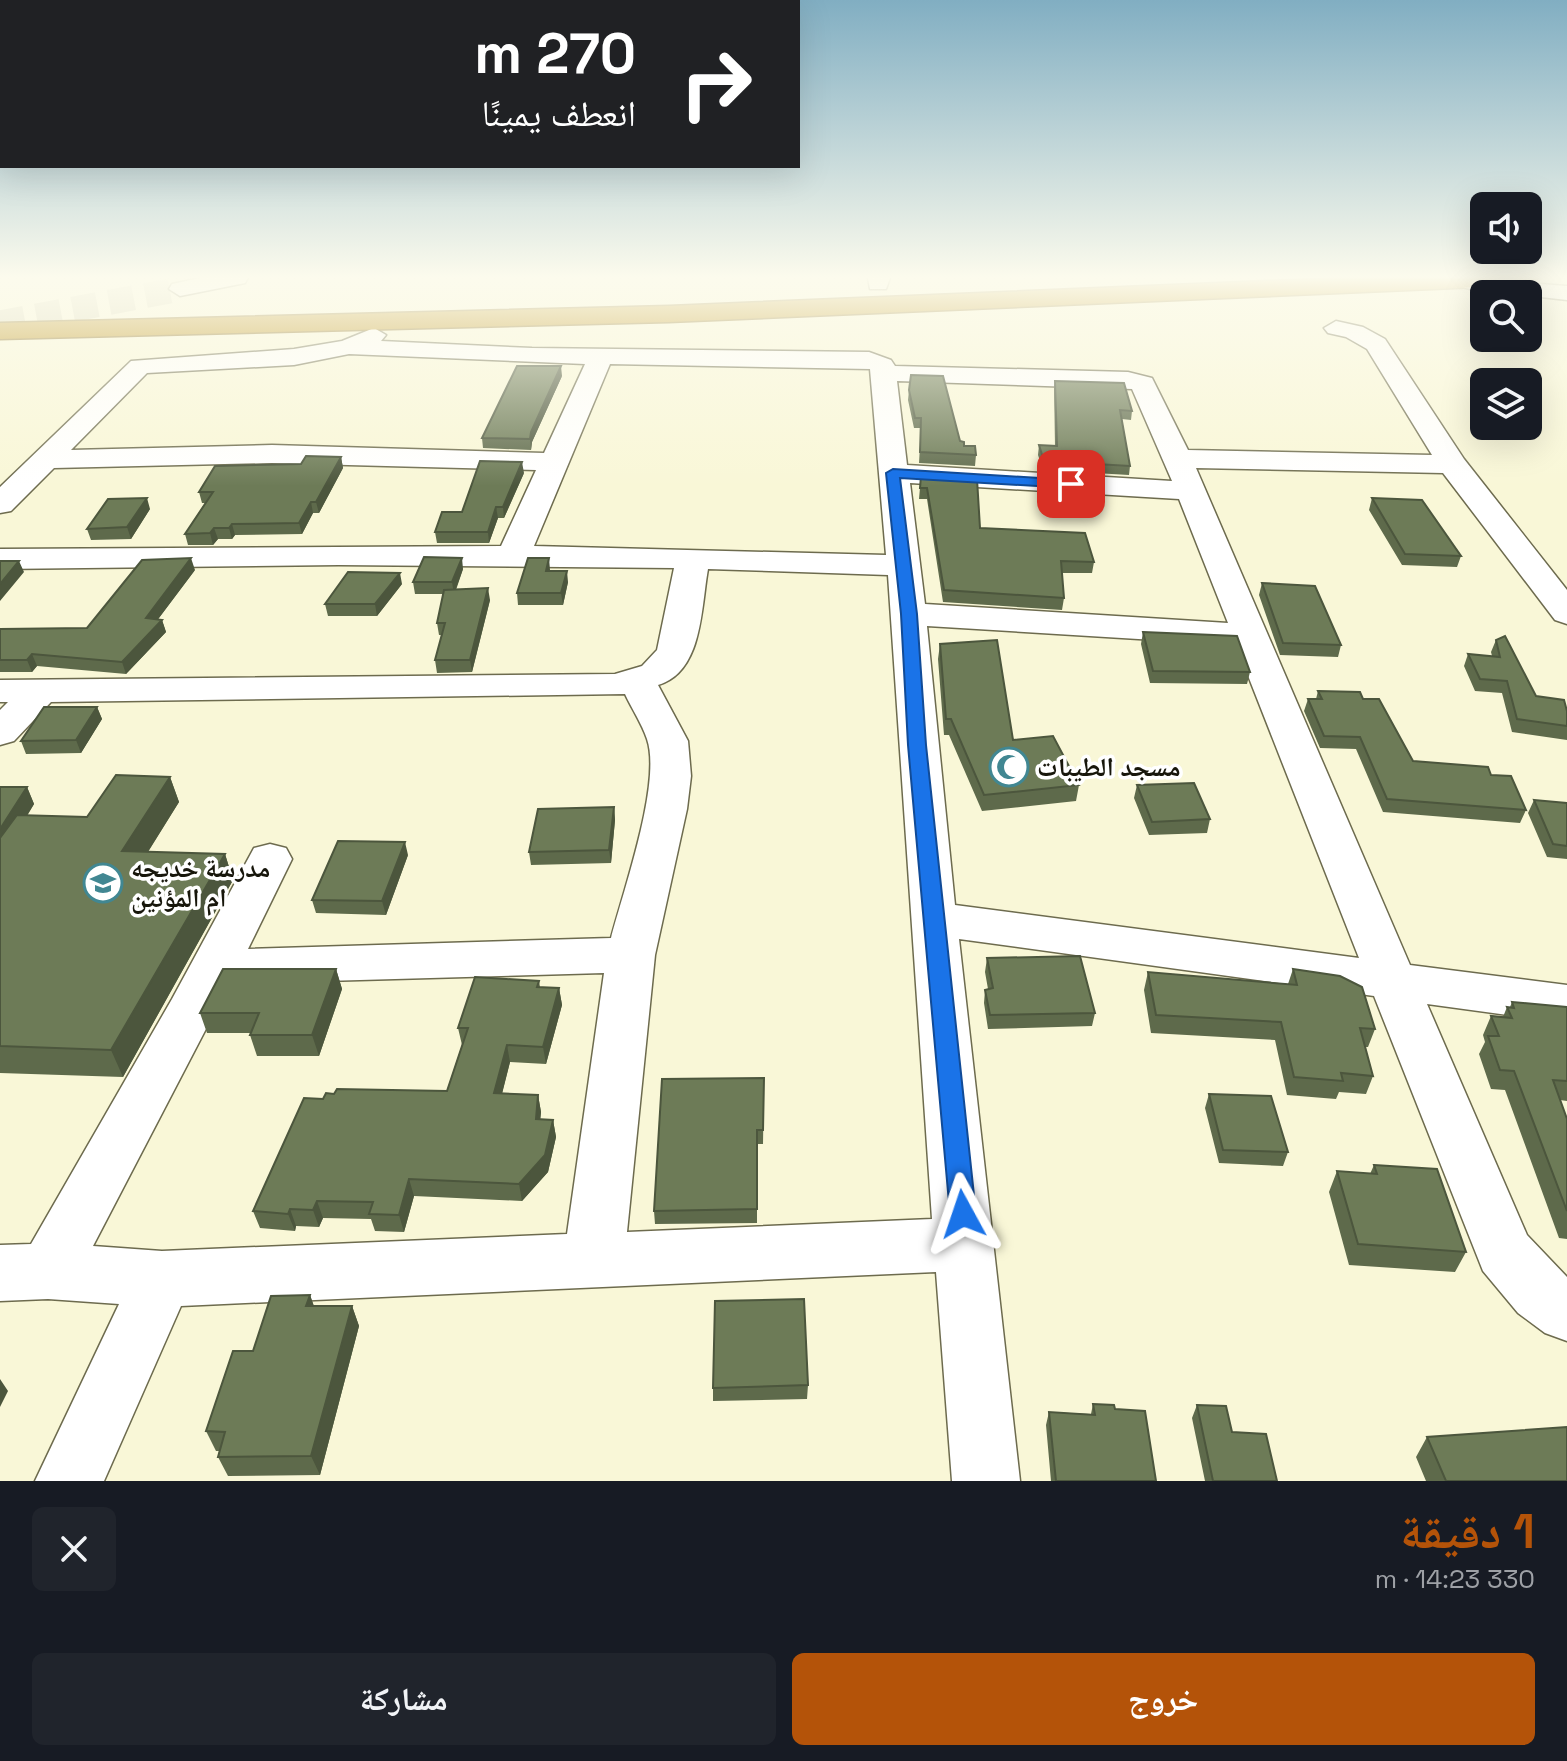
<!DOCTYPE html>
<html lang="ar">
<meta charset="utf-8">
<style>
:root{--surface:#171b24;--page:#20242c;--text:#f1f3f6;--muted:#9ea1a6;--accent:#b45309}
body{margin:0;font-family:"Space Grotesk","Noto Naskh Arabic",sans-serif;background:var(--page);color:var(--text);direction:rtl;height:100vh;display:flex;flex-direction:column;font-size:30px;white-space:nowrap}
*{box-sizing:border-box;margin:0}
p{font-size:26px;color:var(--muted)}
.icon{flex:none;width:44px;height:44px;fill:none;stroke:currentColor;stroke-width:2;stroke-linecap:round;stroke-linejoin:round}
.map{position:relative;height:1481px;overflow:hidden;direction:ltr}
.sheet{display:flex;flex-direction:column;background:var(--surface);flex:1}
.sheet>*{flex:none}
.guide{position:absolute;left:0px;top:0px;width:800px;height:168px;box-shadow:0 8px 32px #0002;direction:rtl;background:#202124;color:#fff;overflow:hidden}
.buttons{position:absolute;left:1470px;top:192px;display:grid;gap:16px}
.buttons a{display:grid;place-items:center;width:72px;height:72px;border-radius:12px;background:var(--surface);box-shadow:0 8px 32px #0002;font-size:40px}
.pin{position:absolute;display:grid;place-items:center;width:68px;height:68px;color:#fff;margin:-34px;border-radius:16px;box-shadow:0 4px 12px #0006}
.me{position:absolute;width:88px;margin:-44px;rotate:355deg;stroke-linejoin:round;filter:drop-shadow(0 0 6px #0008)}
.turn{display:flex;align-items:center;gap:28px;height:168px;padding:0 32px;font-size:36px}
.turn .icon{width:104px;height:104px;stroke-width:2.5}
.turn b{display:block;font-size:56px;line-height:68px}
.round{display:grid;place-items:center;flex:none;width:84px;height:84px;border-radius:12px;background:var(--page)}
.summary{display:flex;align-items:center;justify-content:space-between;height:136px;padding:0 32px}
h1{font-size:48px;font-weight:800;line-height:60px;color:var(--accent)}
.button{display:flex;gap:16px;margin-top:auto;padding:16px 32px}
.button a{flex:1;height:92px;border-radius:12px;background:var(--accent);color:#fff;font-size:32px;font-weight:800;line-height:92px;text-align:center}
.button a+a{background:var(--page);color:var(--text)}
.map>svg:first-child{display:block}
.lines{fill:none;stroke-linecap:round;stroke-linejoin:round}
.minor-tunnel{stroke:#d7d5b8;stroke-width:25;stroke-dasharray:25 12;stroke-linecap:butt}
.minor-casing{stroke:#6d6b4e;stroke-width:3}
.highway-casing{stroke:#7e5f0a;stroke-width:3}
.minor{fill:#fff;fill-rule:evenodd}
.highway{fill:#b58709;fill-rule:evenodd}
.wall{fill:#5e6a4b}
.shaded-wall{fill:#4c563d}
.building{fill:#6d7b57;stroke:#4c563d;stroke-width:2}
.route{fill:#1a73e8;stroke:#114b97;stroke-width:2}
.labels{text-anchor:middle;stroke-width:7;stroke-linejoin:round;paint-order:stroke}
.poi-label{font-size:26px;font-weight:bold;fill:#17160b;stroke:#fff;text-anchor:start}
</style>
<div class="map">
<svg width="1567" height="1481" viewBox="0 0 1567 1481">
<rect width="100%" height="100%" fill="#f9f7d7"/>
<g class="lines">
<!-- minor-tunnel -->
<path class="minor-tunnel" d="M 0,323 L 180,289"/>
<defs>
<path id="minor" d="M 200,278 L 248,278 L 245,283 L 180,296 L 169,289 L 172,284 Z
M 868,278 L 890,278 L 886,289 L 870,289 Z
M 1461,278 L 1567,286 L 1567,300 L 1470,289 L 1462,287 Z
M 1336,321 L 1363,327 L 1385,339 L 1464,459 L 1567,590 L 1567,624 L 1555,620 L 1443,473 L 1196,468 L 1410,965 L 1567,985 L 1567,1023 L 1427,1004 L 1527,1235 L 1567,1277 L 1567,1341 L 1545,1333 L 1518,1313 L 1483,1271 L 1374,996 L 959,939 L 1020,1481 L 952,1481 L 936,1272 L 181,1306 L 104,1481 L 35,1481 L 119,1304 L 48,1299 L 0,1301 L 0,1245 L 31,1244 L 172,999 L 254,848 L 270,844 L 286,848 L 292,859 L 248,949 L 611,938 C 623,892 662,782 647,739 C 642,724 632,709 625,694 L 51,702 L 14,741 L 0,745 L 0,710 L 8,702 L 0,702 L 0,680 L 615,674 L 642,666 L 657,650 L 674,568 L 339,565 L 0,569 L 0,549 L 501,546 L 536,470 L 272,463 L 54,468 L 11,511 L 0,513 L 0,487 L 131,361 L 294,349 L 342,341 L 374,328 L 386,335 L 381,341 L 532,348 L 869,352 L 891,360 L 895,366 L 1128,372 L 1152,378 L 1188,450 L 1432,455 L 1367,349 L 1346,337 L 1328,333 L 1324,328 ZM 349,354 L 585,364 L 544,453 L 272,445 L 71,450 L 147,373 L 294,365 ZM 610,364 L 870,369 L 886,555 L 534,546 ZM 897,381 L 1132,389 L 1172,481 L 907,465 ZM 910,483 L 1179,499 L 1228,623 L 925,604 ZM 708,569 L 888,575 L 932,1219 L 627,1232 L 655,955 L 687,809 L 691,776 L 688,741 L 658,685 C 703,672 701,607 708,569 ZM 927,626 L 1236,645 L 1359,958 L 955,905 ZM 604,973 L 567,1234 L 162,1251 L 93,1246 L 234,975 L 253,983 Z"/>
<path id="highway" d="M 1340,278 L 1538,278 L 1526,285 L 669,322 L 0,339 L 0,323 L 669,306 Z"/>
</defs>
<!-- minor casing -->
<use href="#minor" class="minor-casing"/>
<!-- highway casing -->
<use href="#highway" class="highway-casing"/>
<!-- minor -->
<use href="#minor" class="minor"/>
<!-- highway -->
<use href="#highway" class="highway"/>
</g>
<!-- wall -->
<path class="wall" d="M 562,376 L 532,442 L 531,450 L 483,448 L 482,438 Z
M 1055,381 L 1132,411 L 1131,420 L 1122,419 L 1130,466 L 1129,475 L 1043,470 L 1038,455 L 1039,445 L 1055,446 L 1054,389 Z
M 909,390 L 964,446 L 976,455 L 975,466 L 919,463 L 921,428 L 914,428 L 908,400 Z
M 341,457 L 343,468 L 319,513 L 313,513 L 302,534 L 235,535 L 232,539 L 218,539 L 213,545 L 188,545 L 185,534 L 205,503 L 202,503 L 199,492 L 301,464 Z
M 524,473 L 504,518 L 498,518 L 489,543 L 437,543 L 435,532 L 462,512 Z
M 921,476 L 980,528 L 1094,562 L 1092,573 L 1062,573 L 1064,598 L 1062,610 L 943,602 L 927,499 L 919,499 Z
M 1372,498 L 1461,556 L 1457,567 L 1402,565 L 1369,510 Z
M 150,509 L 131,539 L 91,540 L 87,529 Z
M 463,569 L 456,590 L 490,600 L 472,672 L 437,673 L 435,660 L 442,635 L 439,635 L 437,623 L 443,594 L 415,594 L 413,582 Z
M 195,570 L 158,619 L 162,620 L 166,632 L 126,674 L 37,666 L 32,672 L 0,672 L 0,629 L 87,628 Z
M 568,582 L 563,605 L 518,605 L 517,593 Z
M 1262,583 L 1341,645 L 1338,657 L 1280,655 L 1259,595 Z
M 402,584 L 377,616 L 328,616 L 325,604 Z
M 1143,632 L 1250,672 L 1247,684 L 1150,683 L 1141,644 Z
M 1496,640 L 1536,696 L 1567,711 L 1567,740 L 1512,732 L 1502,693 L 1475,691 L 1464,666 L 1468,654 L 1492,656 L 1491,652 Z
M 940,644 L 1013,740 L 1079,785 L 1076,801 L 982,811 L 949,735 L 944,735 L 938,659 Z
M 1318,691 L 1363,699 L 1413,761 L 1491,775 L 1526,810 L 1520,823 L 1383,812 L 1356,749 L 1320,748 L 1304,711 L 1308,699 L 1316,699 Z
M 97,707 L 102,719 L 81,753 L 26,754 L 21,741 Z
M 170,777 L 179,802 L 148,852 L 225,854 L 233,880 L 123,1077 L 0,1073 L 0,787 L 27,787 L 34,804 L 27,816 L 87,817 Z
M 1137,785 L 1210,819 L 1207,833 L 1149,835 L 1134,798 Z
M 1534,800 L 1567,803 L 1567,859 L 1547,857 L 1528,813 Z
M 614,807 L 615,820 L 611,863 L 531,865 L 529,852 Z
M 408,855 L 386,915 L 316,913 L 312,900 Z
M 987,958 L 1095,1013 L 1092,1026 L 988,1029 L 984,1003 L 985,990 L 988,989 L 985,972 Z
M 336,969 L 342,989 L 319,1056 L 257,1056 L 250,1035 L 251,1033 L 207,1033 L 200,1013 Z
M 1293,969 L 1375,1029 L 1368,1047 L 1365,1047 L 1373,1076 L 1366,1094 L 1339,1092 L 1336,1099 L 1287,1095 L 1275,1040 L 1151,1033 L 1144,990 L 1148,972 L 1288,984 Z
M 539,981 L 540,987 L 559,988 L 562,1005 L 546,1064 L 510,1062 L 502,1093 L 538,1095 L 541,1112 L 540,1119 L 553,1120 L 556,1137 L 548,1172 L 522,1201 L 414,1196 L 404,1232 L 375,1231 L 371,1219 L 323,1218 L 319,1227 L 296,1226 L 295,1231 L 260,1228 L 253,1211 L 323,1099 L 334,1094 L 447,1091 L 462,1045 L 458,1028 Z
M 1512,1002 L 1567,1007 L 1567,1101 L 1560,1100 L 1567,1119 L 1567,1239 L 1559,1238 L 1505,1090 L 1491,1089 L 1479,1054 L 1485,1042 L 1483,1035 L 1491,1016 L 1503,1017 L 1507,1007 L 1510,1007 Z
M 764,1078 L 763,1144 L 757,1144 L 757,1223 L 655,1224 L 654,1211 Z
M 1209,1094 L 1288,1152 L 1283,1166 L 1219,1163 L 1205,1108 Z
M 1374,1165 L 1466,1252 L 1455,1272 L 1349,1265 L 1329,1192 L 1337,1171 L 1370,1174 Z
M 310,1295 L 314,1306 L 352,1306 L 359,1326 L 320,1475 L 228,1476 L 218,1457 L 219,1451 L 216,1451 L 206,1431 L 253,1351 Z
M 808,1385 L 807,1399 L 713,1401 L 713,1388 Z
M 1093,1404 L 1115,1409 L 1156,1481 L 1051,1481 L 1046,1425 L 1049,1412 L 1091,1414 Z
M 1197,1405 L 1232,1432 L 1277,1481 L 1205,1481 L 1192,1418 Z
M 1427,1437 L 1567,1481 L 1426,1481 L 1416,1457 Z"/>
<!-- shaded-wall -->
<path class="shaded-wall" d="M 561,366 L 562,376 L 532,442 L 531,450 L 530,439 L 531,432 Z
M 341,457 L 343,468 L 319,513 L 316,502 Z
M 522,462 L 524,473 L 504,518 L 503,507 Z
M 147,498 L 150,509 L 131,539 L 127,527 Z
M 311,502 L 313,513 L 302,534 L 299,523 Z
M 496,507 L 498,518 L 489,543 L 488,532 Z
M 232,524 L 235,535 L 232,539 L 229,528 Z
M 214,528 L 218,539 L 213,545 L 210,533 Z
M 191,558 L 195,570 L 150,630 L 146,618 Z
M 462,558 L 463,569 L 454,594 L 452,582 Z
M 549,558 L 550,570 L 547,582 L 546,571 Z
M 19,561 L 24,572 L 0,601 L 0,584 Z
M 567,571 L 568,582 L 563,605 L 561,593 Z
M 400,573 L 402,584 L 377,616 L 375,604 Z
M 488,588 L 490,600 L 472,672 L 470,660 Z
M 162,620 L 166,632 L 126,674 L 122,662 Z
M 32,654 L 37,666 L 32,672 L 27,660 Z
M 97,707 L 102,719 L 81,753 L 76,740 Z
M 170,777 L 179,802 L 132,877 L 122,851 Z
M 27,787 L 34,804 L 6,849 L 0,836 L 0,829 Z
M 614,807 L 615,820 L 611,863 L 609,850 Z
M 405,842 L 408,855 L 386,915 L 382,901 Z
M 225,854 L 233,880 L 123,1077 L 111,1050 Z
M 336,969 L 342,989 L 319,1056 L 312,1035 Z
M 559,988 L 562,1005 L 546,1064 L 543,1047 Z
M 507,1045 L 510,1062 L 498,1110 L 494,1093 Z
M 538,1095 L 541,1112 L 539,1136 L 536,1119 Z
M 553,1120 L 556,1137 L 548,1172 L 522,1201 L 519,1184 Z
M 409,1179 L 414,1196 L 404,1232 L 399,1215 Z
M 317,1201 L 323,1218 L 319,1227 L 313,1210 Z
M 290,1209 L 296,1226 L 295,1231 L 288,1214 Z
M 310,1295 L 317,1316 L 306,1306 Z
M 352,1306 L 359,1326 L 320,1475 L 311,1456 Z
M 0,1379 L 8,1391 L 0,1407 Z"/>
<!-- building -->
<path class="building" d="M 517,366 L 561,366 L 531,432 L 530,439 L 482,438 Z
M 911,375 L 943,376 L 960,441 L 964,442 L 964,446 L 975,446 L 976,455 L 920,452 L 921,418 L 915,418 L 909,390 Z
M 1055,381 L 1124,383 L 1132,411 L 1120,410 L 1130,466 L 1044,461 L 1039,445 L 1057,446 Z
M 306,456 L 341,457 L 316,502 L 311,502 L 299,523 L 232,524 L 229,528 L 214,528 L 210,533 L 185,534 L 213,492 L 199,492 L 215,466 L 301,464 Z
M 480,461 L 522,462 L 503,507 L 496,507 L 488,532 L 435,532 L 442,512 L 462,512 Z
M 921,476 L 977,479 L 980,528 L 1085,533 L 1094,562 L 1061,561 L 1064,598 L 944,590 L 927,488 L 920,488 Z
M 147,498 L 127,527 L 87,529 L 108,499 Z
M 1372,498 L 1422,500 L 1461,556 L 1405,554 Z
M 424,557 L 462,558 L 452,582 L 413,582 Z
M 191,558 L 146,618 L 162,620 L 122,662 L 32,654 L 27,660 L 0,660 L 0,629 L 87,628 L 142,560 Z
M 528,558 L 549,558 L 546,571 L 567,571 L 561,593 L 517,593 Z
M 0,561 L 19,561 L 0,584 Z
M 348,572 L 400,573 L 375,604 L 325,604 Z
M 1262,583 L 1315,586 L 1341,645 L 1283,643 Z
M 488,588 L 470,660 L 435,660 L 445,623 L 437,623 L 444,590 Z
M 1143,632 L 1237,636 L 1250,672 L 1153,671 Z
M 1505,636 L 1536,696 L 1564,700 L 1567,711 L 1567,726 L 1517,719 L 1507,681 L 1480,679 L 1468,654 L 1500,657 L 1496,640 Z
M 997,640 L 1013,740 L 1053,736 L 1079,785 L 984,795 L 951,719 L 946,719 L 940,644 Z
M 1318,691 L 1360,692 L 1363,699 L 1379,699 L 1413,761 L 1488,767 L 1491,775 L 1511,776 L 1526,810 L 1387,799 L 1360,737 L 1324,736 L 1308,699 L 1322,699 Z
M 44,707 L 97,707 L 76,740 L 21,741 Z
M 116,775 L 170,777 L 122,851 L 225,854 L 111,1050 L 0,1046 L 0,838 L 17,815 L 87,817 Z
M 1194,783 L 1210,819 L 1152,822 L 1137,785 Z
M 0,787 L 27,787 L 0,829 Z
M 1534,800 L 1567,803 L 1567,846 L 1553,844 Z
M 614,807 L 609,850 L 529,852 L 538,809 Z
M 338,841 L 405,842 L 382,901 L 312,900 Z
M 1080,956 L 1095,1013 L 990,1015 L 985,990 L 993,988 L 987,958 Z
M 223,969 L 336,969 L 312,1035 L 250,1035 L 259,1013 L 200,1013 Z
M 1293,969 L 1340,976 L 1362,987 L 1375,1029 L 1360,1028 L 1373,1076 L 1341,1073 L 1343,1081 L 1294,1077 L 1281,1022 L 1156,1015 L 1148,972 L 1297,985 Z
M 475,977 L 539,981 L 537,987 L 559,988 L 543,1047 L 507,1045 L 494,1093 L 538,1095 L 536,1119 L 553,1120 L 545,1155 L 519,1184 L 409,1179 L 399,1215 L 369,1214 L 373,1202 L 317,1201 L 313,1210 L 290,1209 L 288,1214 L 253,1211 L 304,1098 L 323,1099 L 326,1093 L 334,1094 L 337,1089 L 447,1091 L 468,1028 L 458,1028 Z
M 1512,1002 L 1567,1007 L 1567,1081 L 1553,1080 L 1567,1119 L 1567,1211 L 1514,1071 L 1500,1070 L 1488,1036 L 1499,1036 L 1491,1016 L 1512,1018 L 1507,1007 L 1514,1008 Z
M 764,1078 L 763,1130 L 757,1130 L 757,1209 L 654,1211 L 662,1079 Z
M 1209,1094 L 1271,1096 L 1288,1152 L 1223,1150 Z
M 1374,1165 L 1437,1169 L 1466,1252 L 1358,1244 L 1337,1171 L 1377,1174 Z
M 310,1295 L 306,1306 L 352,1306 L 311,1456 L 218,1457 L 225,1432 L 206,1431 L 233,1351 L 253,1351 L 271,1296 Z
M 804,1299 L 808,1385 L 713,1388 L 715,1301 Z
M 1093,1404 L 1114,1405 L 1115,1409 L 1145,1411 L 1156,1481 L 1056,1481 L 1049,1412 L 1095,1415 Z
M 1197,1405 L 1226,1406 L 1232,1432 L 1266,1434 L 1277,1481 L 1213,1481 Z
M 1567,1427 L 1567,1481 L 1446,1481 L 1427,1437 Z"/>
<!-- sky -->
<linearGradient id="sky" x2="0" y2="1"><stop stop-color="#81aec2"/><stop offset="0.57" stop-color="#fcfbed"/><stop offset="1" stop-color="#fcfbed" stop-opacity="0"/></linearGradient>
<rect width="1567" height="486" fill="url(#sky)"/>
<!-- route -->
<path class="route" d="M 893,469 L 1071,480 L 1078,484 L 1071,488 L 900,478 L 917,614 L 926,745 L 976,1214 L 972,1222 L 963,1226 L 953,1222 L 950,1214 L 908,745 L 901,614 L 886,473 Z"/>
<!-- icons -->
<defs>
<symbol id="mosque-ring" viewBox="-11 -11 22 22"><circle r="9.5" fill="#fff" stroke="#418792" stroke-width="1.5"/><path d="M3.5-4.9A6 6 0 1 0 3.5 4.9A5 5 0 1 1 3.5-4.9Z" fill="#418792"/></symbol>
<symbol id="school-ring" viewBox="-11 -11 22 22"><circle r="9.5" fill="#fff" stroke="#418792" stroke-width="1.5"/><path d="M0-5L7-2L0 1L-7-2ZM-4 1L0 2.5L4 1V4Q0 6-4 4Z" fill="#418792"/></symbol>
</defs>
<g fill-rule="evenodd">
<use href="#mosque-ring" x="987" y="745" width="44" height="44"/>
<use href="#school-ring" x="81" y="861" width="44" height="44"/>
</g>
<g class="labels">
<!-- poi labels -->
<g class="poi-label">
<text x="1037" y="776">مسجد الطيبات</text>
<text x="131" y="877">مدرسة خديجه<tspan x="131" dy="30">ام المؤنين</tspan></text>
</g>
</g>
</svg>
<div class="buttons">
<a><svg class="icon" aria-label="sound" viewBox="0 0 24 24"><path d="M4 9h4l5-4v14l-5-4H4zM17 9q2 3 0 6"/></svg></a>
<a><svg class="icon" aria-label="search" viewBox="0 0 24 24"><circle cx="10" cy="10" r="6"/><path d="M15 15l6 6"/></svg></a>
<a><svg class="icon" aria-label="layers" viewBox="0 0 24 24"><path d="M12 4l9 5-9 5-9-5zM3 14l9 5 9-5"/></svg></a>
</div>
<div class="pin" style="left:1071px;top:484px;background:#d93025"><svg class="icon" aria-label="arrive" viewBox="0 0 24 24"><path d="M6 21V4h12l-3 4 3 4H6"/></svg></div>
<svg class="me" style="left:963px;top:1214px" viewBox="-20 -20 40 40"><path d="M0-17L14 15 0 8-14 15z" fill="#1a73e8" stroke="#fff" stroke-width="4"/></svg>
<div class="guide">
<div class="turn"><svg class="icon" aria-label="right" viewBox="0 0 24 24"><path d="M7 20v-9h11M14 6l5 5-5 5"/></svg><div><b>270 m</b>انعطف يمينًا</div></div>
</div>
</div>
<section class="sheet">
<div class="summary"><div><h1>1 دقيقة</h1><p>330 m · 14:23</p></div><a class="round"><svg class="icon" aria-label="close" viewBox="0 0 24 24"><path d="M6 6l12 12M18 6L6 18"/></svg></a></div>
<div class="button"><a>خروج</a><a>مشاركة</a></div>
</section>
